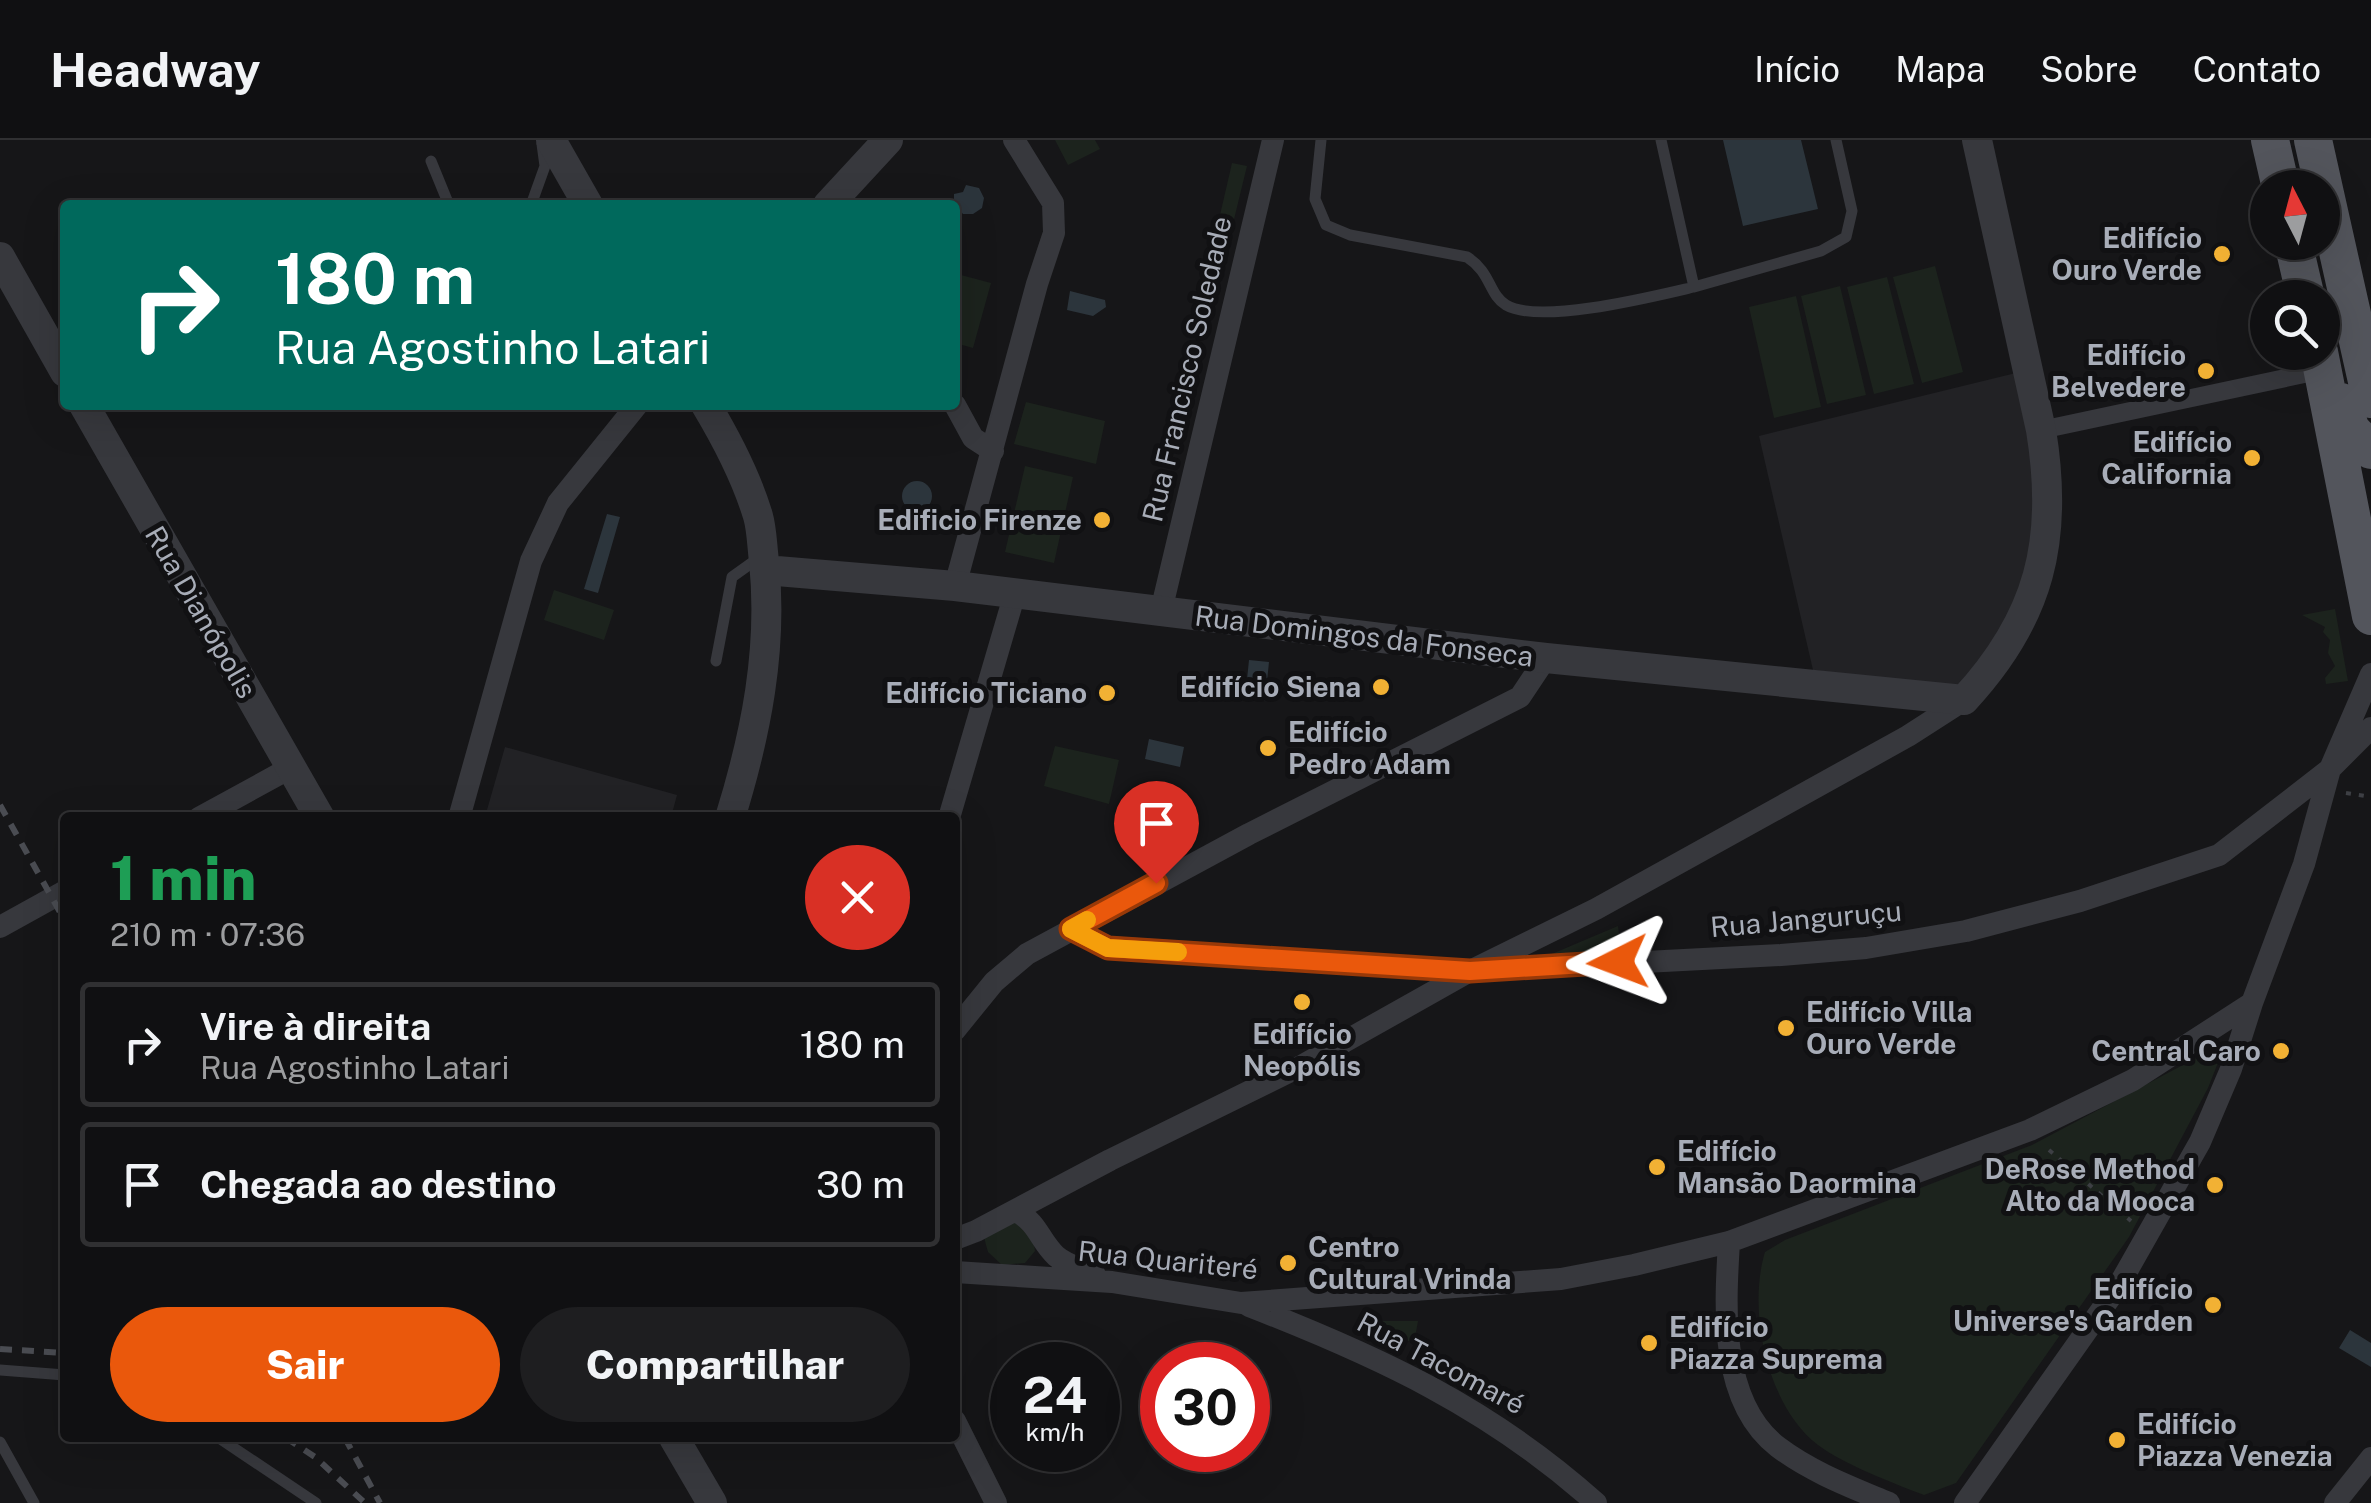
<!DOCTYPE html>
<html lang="pt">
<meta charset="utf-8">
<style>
:root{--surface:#101012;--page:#1e1e20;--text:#f1f3f6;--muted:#9c9d9f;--line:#303032;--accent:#ea580c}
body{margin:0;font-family:"Public Sans",sans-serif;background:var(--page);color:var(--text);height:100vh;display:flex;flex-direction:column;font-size:38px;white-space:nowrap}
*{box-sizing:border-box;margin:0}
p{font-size:32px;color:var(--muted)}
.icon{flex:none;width:55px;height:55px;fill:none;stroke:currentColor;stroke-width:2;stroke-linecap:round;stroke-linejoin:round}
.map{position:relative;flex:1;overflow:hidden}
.side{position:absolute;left:60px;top:672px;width:900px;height:630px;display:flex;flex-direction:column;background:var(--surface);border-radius:10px;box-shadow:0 10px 40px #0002,0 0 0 2px var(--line)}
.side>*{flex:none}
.hud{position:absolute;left:60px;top:60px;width:900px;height:210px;border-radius:10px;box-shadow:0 10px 40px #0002,0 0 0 2px var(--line);background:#00695c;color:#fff;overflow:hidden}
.needle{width:65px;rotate:354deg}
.fabs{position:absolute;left:2250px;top:30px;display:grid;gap:20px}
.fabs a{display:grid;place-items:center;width:90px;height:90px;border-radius:50%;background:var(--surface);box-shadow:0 10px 40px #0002,0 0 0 2px var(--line);font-size:50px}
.speed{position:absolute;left:990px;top:1202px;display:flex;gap:20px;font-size:50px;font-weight:700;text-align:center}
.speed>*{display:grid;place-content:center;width:130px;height:130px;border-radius:50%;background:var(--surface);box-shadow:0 10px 40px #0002,0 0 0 2px var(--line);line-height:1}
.speed small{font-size:25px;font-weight:400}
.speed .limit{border:15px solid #d22;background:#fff;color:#111}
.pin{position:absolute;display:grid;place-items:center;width:85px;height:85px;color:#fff;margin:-102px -42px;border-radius:50% 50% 50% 0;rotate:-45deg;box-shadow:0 0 10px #0007}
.pin .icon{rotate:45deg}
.me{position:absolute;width:110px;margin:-55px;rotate:267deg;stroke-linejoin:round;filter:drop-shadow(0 0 8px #0008)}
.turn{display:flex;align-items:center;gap:35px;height:210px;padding:0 50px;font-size:45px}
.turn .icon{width:130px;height:130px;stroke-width:2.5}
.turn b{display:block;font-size:70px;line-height:85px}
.round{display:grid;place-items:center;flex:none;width:105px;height:105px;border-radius:52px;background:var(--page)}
.overview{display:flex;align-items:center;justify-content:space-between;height:170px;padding:0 50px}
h1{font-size:60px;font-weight:800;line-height:75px;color:#1e9e55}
.primary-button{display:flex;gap:20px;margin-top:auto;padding:20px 50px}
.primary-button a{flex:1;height:115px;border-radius:60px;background:var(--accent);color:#fff;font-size:40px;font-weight:800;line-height:115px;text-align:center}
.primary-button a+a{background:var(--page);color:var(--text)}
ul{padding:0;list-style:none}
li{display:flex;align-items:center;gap:30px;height:125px;margin:0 20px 15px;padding:0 30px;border:5px solid var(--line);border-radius:10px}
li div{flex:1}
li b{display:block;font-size:38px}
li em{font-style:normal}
header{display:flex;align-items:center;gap:60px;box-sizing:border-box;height:140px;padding:0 50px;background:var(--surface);border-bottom:2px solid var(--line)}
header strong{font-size:48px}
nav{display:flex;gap:55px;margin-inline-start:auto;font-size:35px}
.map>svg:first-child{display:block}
.built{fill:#222225}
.green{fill:#1c231d}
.water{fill:#2c353c}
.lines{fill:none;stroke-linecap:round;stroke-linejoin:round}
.path{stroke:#3d3f44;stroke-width:4;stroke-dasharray:5 8;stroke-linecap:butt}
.service{stroke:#37383d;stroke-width:11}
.pedestrian{stroke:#37383d;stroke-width:18}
.minor{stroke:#37383d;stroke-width:22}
.tertiary{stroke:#37383d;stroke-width:30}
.primary{stroke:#53555c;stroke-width:38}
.rail{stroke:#4a4c52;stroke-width:6;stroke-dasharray:12 10;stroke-linecap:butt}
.route-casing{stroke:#983908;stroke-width:25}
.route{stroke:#ea580c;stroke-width:18}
.slow{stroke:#f59e0b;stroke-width:18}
.poi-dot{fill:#f2b134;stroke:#111113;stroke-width:4}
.labels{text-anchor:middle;stroke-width:10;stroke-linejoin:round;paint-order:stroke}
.poi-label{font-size:28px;font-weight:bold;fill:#a8adb8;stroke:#111113;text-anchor:end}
.street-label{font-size:28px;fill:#a8adb8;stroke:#111113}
</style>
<header>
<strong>Headway</strong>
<nav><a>Início</a><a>Mapa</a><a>Sobre</a><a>Contato</a></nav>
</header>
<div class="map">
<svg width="2371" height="1363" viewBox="0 0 2371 1363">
<rect width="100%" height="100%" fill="#161618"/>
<!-- built -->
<path class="built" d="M 2020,232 L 2041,312 L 2036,428 L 1966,548 L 1813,530 L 1759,296 Z
M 505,607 L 677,655 L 671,677 L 485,677 Z"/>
<!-- green -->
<path class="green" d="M 1055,0 L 1095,0 L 1100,9 L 1068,25 Z
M 1232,23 L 1247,26 L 1228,104 L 1214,101 Z
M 1935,126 L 1963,232 L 1922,243 L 1893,137 Z
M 961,135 L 991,143 L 973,208 L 955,203 L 955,157 Z
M 1887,137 L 1914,244 L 1874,254 L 1847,147 Z
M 1840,146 L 1866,255 L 1827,264 L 1801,156 Z
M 1796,156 L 1821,267 L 1774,278 L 1749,167 Z
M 1185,220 L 1200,223 L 1185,283 L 1172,280 Z
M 1026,262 L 1105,281 L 1096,324 L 1014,304 Z
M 1025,326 L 1073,337 L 1054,423 L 1005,412 Z
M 554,450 L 614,470 L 604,500 L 544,480 Z
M 2335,469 L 2348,541 L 2326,544 L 2325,538 L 2335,526 L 2328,513 L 2330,500 L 2323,492 L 2325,487 L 2302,475 Z
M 1055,606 L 1119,620 L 1109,664 L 1044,646 Z
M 1618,786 L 1621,809 L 1547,816 Z
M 2213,909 L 2221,915 L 2208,948 L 2129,1097 L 1956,1343 L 1924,1355 C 1895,1344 1843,1324 1818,1305 C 1767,1266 1747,1171 1765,1112 L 1785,1100 L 2032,1005 Z
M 1015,1079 L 1032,1089 L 1035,1111 L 1025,1123 L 1002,1125 L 988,1112 L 983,1094 Z
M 1355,1181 L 1418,1181 L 1414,1203 Z"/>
<!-- water -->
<path class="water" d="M 1723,0 L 1801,0 L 1818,69 L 1743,86 Z
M 966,45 L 979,48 L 984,58 L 982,68 L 973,74 L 963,74 L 954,64 L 954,54 L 963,52 Z
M 1070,151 L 1105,160 L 1106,167 L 1093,176 L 1067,170 Z
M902 356a15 15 0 1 1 30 0a15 15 0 1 1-30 0Z
M 607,374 L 620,377 L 598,453 L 584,449 Z
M 1249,520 L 1269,522 L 1265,561 L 1245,559 Z
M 1149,599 L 1184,607 L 1180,627 L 1145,619 Z
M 2350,1190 L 2371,1203 L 2371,1227 L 2339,1208 Z"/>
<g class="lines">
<!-- path -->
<path class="path" d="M 2346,653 L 2371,657
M 2049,1010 L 2131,1081"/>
<!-- service -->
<path class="service" d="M 1321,0 L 1315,59 L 1326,85 L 1350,95 L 1467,117 C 1491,132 1489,155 1506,165 C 1540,185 1655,156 1694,147 L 1661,0
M 431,21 L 449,65
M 531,65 L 545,26 L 542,4
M 1694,147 L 1821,111 L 1846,97 L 1852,71 L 1836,0
M 716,521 L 732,437 L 760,417
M 0,1230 L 65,1235
M 219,1298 L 316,1363
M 0,1302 L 34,1363"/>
<!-- pedestrian -->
<path class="pedestrian" d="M 2041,290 L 2323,230"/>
<!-- minor -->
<path class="minor" d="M 955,265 L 973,298 L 993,311
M 955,446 L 1037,144 L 1054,93 L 1053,63 L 1014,0
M 1161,471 L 1273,0
M 199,678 L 290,628
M 459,678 L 531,421 L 558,363 L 637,265
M 949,678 L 1015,453
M 0,787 L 65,751
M 1071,789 L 1108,807 L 1470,831 L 1781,815 L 1866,808 L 1966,791 L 2080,761 L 2219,715 L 2330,629 L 2371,588
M 955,890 L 994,842 L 1027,814 L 1249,694 L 1520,557 L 1546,518
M 1016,1071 C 1039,1084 1039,1100 1056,1116 C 1066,1125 1082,1129 1095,1135
M 955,1099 L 976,1091 L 1110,1020 L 1303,925 L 1470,831 L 1596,769 L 1908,596 L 1964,560
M 1729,1102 C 1725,1167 1719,1262 1778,1307 C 1811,1332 1851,1347 1889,1363
M 955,1132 L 1112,1142 L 1241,1163 L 1561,1139 L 1634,1125 L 1729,1102 L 2030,990 L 2133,940 L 2252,863
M 1249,1166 C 1380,1217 1490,1268 1596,1363
M 955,1281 L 996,1363
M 1965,1363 L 2119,1145 L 2200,1002 L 2231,929 L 2252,863 L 2304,724 L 2330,629 L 2371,534
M 2335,1363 L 2371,1318"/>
<!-- tertiary -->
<path class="tertiary" d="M 551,0 L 588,65
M 828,65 L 888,0
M 0,117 L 65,232
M 84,265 L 320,678
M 706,265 C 727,300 746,336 758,376 C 762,390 762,406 764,421 C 773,509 756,594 730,678
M 765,430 L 955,446 L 1546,518 L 1964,560 C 2040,478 2059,400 2041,290 L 1977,0
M 674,1298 L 712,1363"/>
<!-- primary -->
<path class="primary" d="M 2270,0 L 2281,48
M 2313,0 L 2371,259
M 2293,102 L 2306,158
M 2319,212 L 2371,476
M 2341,262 L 2351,290 L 2371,310"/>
<!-- rail -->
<path class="rail" d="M 0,665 L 65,781
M 0,1209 L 65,1213
M 286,1298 L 315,1317 L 365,1363
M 345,1298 L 380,1363"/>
</g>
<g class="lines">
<defs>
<path id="route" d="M 1156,743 L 1071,789 L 1108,808 L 1470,831 L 1618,822"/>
</defs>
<!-- route casing -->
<use href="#route" class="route-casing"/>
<!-- route -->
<use href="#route" class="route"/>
<!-- slow -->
<path class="slow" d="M 1087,780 L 1071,789 L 1108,808 L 1178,812"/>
</g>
<!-- markers -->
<g class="poi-dot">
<circle cx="2222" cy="114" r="10"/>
<circle cx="2206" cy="231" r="10"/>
<circle cx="2252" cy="318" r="10"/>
<circle cx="1102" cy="380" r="10"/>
<circle cx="1381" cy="547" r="10"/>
<circle cx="1107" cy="553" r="10"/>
<circle cx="1268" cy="608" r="10"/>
<circle cx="1302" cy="862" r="10"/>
<circle cx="1786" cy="888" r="10"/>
<circle cx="2281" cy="911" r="10"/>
<circle cx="1657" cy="1027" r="10"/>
<circle cx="2215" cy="1045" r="10"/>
<circle cx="1288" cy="1123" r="10"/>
<circle cx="2213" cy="1165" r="10"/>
<circle cx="1649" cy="1203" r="10"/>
<circle cx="2117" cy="1300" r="10"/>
</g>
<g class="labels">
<!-- poi labels -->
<g class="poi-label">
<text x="2202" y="108">Edifício<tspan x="2202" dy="32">Ouro Verde</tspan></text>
<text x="2186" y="225">Edifício<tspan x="2186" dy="32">Belvedere</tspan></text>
<text x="2232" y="312">Edifício<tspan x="2232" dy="32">California</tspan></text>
<text x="1082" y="390">Edificio Firenze</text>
<text x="1361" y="557">Edifício Siena</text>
<text x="1087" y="563">Edifício Ticiano</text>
<text x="1288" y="602" text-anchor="start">Edifício<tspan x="1288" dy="32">Pedro Adam</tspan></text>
<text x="1806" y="882" text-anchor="start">Edifício Villa<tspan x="1806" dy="32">Ouro Verde</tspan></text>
<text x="1302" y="904" text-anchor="middle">Edifício<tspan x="1302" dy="32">Neopólis</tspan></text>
<text x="2261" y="921">Central Caro</text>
<text x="1677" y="1021" text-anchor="start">Edifício<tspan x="1677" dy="32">Mansão Daormina</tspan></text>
<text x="2195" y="1039">DeRose Method<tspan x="2195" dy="32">Alto da Mooca</tspan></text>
<text x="1308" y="1117" text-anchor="start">Centro<tspan x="1308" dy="32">Cultural Vrinda</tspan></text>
<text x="2193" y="1159">Edifício<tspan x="2193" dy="32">Universe's Garden</tspan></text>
<text x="1669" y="1197" text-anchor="start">Edifício<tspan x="1669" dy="32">Piazza Suprema</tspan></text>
<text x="2137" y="1294" text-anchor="start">Edifício<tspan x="2137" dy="32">Piazza Venezia</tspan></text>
</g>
<!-- street labels -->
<g class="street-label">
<text transform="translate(1187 229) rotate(-77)" y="10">Rua Francisco Soledade</text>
<text transform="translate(201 472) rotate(60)" y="10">Rua Dianópolis</text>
<text transform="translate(1364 496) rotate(7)" y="10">Rua Domingos da Fonseca</text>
<text transform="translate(1806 779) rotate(-5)" y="10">Rua Janguruçu</text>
<text transform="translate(1168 1120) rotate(6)" y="10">Rua Quariteré</text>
<text transform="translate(1441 1223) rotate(28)" y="10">Rua Tacomaré</text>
</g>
</g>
</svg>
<div class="fabs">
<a><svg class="needle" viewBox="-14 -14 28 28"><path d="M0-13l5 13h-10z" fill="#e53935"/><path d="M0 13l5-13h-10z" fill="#9c9d9f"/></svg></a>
<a><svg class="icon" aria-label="search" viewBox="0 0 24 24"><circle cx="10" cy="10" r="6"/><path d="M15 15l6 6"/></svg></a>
</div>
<div class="speed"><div>24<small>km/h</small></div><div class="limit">30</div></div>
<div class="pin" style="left:1156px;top:743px;background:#d93025"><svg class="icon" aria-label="arrive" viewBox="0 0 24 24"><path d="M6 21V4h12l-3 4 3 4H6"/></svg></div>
<svg class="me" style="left:1618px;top:822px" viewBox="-20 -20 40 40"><path d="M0-17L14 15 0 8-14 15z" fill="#ea580c" stroke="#fff" stroke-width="4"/></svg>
<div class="hud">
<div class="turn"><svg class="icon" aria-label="right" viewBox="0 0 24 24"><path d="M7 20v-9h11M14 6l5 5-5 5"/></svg><div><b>180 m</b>Rua Agostinho Latari</div></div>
</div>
<section class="side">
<div class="overview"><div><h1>1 min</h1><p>210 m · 07:36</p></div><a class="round" style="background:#d93025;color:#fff"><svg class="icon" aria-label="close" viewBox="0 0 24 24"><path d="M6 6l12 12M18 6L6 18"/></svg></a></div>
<ul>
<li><svg class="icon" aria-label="right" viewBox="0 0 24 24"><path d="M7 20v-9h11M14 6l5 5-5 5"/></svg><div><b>Vire à direita</b><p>Rua Agostinho Latari</p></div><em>180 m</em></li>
<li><svg class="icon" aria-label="arrive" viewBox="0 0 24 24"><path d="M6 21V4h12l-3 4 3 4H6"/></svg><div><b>Chegada ao destino</b></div><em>30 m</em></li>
</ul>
<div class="primary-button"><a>Sair</a><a>Compartilhar</a></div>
</section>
</div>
